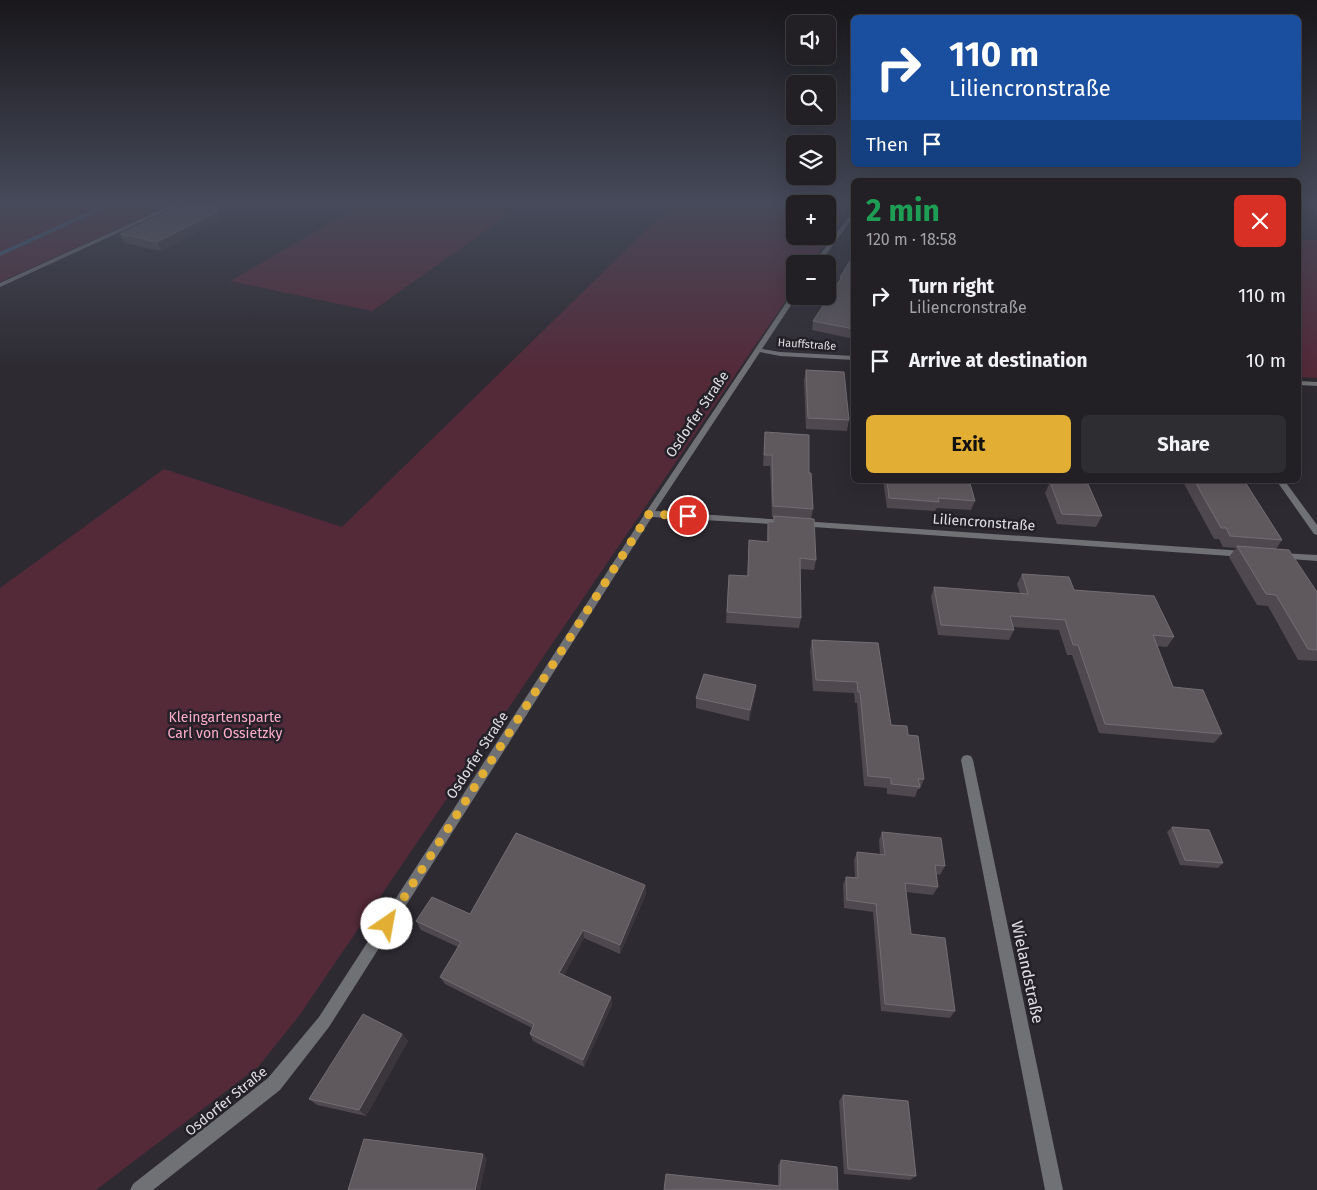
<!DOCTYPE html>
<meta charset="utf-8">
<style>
:root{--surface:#222025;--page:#2e2d32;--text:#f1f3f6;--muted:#a2a3a7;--line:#3f3e42;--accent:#e2af34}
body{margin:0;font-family:"Fira Sans",sans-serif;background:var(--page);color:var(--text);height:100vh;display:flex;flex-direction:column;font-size:19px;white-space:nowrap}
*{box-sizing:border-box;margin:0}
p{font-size:16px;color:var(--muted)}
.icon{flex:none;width:28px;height:28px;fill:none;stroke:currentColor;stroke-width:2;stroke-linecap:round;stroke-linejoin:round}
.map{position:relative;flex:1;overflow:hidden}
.sheet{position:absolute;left:851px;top:178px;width:450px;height:305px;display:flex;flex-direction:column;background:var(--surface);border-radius:8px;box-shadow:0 5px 20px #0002,0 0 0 1px var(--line)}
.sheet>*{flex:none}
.top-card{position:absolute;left:851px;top:15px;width:450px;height:152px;border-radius:8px;box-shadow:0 5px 20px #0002,0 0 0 1px var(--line);background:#1a4fa0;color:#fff;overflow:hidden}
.controls{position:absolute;left:786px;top:15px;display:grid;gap:10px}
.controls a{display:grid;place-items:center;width:50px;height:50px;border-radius:8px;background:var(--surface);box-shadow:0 5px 20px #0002,0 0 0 1px var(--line);font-size:25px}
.pin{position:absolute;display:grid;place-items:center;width:42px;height:42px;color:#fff;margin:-21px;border:2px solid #fff;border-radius:50%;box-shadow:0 1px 5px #0007}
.me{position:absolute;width:55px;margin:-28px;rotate:33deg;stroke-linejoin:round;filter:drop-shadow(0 0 4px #0008)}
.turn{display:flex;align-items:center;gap:18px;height:105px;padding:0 15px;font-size:22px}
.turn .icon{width:65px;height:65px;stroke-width:2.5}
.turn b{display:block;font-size:35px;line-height:42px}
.then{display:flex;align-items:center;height:48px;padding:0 15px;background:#0003;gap:10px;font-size:19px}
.round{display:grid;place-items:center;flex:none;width:52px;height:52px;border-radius:8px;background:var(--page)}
.overview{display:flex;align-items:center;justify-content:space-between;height:85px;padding:0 15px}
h1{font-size:30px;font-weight:700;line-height:38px;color:#1e9e55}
.cta{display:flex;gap:10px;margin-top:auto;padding:10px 15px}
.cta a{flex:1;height:58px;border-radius:8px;background:var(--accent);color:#111;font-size:20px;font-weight:700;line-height:58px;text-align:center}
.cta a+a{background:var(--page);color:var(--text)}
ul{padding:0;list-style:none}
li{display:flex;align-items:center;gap:15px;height:65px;padding:0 15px}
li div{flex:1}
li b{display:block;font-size:19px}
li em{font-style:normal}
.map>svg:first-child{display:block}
.green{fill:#542a39;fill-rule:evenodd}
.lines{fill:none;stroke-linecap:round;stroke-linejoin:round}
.stream{fill:#376182;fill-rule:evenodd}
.street{fill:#707175;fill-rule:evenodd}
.wall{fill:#4f484e}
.shaded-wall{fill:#3b353c}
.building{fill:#5f595e;stroke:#736e73}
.route{stroke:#e2af34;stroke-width:9;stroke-dasharray:0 16.2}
.labels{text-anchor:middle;stroke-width:5;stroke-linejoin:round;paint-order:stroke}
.far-street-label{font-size:11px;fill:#e0dfe4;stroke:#232127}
.street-label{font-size:14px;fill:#e0dfe4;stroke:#232127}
.park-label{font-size:14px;fill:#ffadc8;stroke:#232127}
.near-street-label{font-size:16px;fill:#e0dfe4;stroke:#232127}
</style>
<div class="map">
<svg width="1317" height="1190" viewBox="0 0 1317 1190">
<rect width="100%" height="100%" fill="#2d2a31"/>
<!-- green -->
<path class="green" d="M 174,203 L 0,282 L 0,204 Z
M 365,203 L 525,203 L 372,311 L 230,281 Z
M 674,203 L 852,203 L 811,264 L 795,264 L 795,287 L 299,1016 L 258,1067 L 96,1190 L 0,1190 L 0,588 L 164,469 L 342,527 ZM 795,204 L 828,204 L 828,236 L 795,236 Z
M 1299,240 L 1317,240 L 1317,378 L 1299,377 Z"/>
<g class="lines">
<!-- stream -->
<path class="stream" d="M 109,203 L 116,203 L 0,256 L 0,252 Z"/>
<!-- street -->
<path class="street" d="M 176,203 L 183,203 L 0,287 L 0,283 Z
M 854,210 L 854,216 L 819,264 L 813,264 Z
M 795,292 L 795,296 L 797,296 L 762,349 L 780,352 L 854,356 L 854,360 L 780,356 L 760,352 L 655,511 L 785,520 L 788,521 L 790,523 L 788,525 L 652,517 L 329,1027 L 280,1090 L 153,1190 L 130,1190 L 133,1184 L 268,1078 L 319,1017 L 646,512 L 792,294 Z
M 1299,381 L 1317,382 L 1317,386 L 1299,385 Z
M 1276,480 L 1284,480 L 1317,525 L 1317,535 L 1314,534 Z
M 802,521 L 1244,551 L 1249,554 L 1244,557 L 799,526 L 797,524 Z
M 1281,553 L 1317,555 L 1317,561 L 1278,558 L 1276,556 L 1278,554 Z
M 967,755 L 971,756 L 973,760 L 1063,1190 L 1045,1190 L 961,760 L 963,756 Z"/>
</g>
<!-- wall -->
<path class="wall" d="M 1299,203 L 1317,203 L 1317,214 L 1310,207 L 1299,207 Z
M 217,212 L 220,221 L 161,251 L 124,243 L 120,234 Z
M 854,254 L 854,339 L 812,330 L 813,321 L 840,281 L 840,277 Z
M 806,370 L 849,420 L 847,431 L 806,429 L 804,380 Z
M 765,432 L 809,473 L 813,509 L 811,519 L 816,560 L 814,570 L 800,569 L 801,618 L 799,628 L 726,623 L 728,585 L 747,576 L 749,540 L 767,542 L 767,532 L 768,522 L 773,522 L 773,517 L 772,517 L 770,466 L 763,466 Z
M 883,480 L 969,480 L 975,501 L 971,510 L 937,508 L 935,511 L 887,508 Z
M 1182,480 L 1246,480 L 1247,482 L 1246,483 L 1282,540 L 1276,549 L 1317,592 L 1317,661 L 1298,660 L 1268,606 L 1257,605 L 1229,557 L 1236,548 L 1223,547 L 1219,539 L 1214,539 Z
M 1050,482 L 1102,516 L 1096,527 L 1057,524 L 1045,493 Z
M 1022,574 L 1074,590 L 1174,637 L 1167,647 L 1157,646 L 1173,687 L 1222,734 L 1214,743 L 1099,733 L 1072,655 L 1067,655 L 1059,630 L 1013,627 L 1014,630 L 1009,640 L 938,635 L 931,597 L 934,587 L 1020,593 L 1017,584 Z
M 812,640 L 878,643 L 891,725 L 908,735 L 924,779 L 920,789 L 918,789 L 915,797 L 887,794 L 887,788 L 864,786 L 857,703 L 855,703 L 854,693 L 813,691 L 810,651 Z
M 756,685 L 755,696 L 749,721 L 696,708 L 696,698 Z
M 1172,827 L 1223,863 L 1218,868 L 1180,865 L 1167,832 Z
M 882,832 L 945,866 L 940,875 L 936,874 L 938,887 L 933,895 L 906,892 L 911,934 L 955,1011 L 950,1018 L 881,1011 L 873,912 L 844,908 L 843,885 L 846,877 L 855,878 L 854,860 L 857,852 L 880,855 L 879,840 Z
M 645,885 L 646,894 L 620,954 L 584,938 L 564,975 L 611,997 L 612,1005 L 584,1067 L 533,1041 L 530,1034 L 532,1028 L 445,984 L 440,977 L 458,947 L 421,930 L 416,921 L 470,914 Z
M 402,1034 L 408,1041 L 366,1116 L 317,1105 L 309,1099 Z
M 843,1095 L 916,1176 L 910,1180 L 844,1174 L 839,1101 Z
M 781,1160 L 838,1190 L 778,1185 L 778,1165 Z"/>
<!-- shaded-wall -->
<path class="shaded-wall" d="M 217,212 L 220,221 L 161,251 L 157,242 Z
M 756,685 L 755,696 L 749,721 L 750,710 Z
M 645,885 L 646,894 L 620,954 L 620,945 Z
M 583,930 L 584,938 L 561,981 L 559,973 Z
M 611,997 L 612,1005 L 584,1067 L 583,1060 Z
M 402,1034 L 408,1041 L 366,1116 L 359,1110 Z
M 483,1154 L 487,1159 L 480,1190 L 475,1190 Z"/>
<!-- building -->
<path class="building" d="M 186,203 L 213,203 L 217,212 L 157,242 L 120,234 Z
M 854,254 L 854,329 L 813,321 L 842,277 L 840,277 Z
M 806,370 L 844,372 L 849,420 L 808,418 Z
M 765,432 L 809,435 L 809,473 L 811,473 L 813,509 L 773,506 L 772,455 L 764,455 Z
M 887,480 L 969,480 L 975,501 L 938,498 L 939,502 L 889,498 Z
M 1194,480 L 1246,480 L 1247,482 L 1245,482 L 1282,540 L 1230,536 L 1226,528 L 1221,528 Z
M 1050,482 L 1088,484 L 1102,516 L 1062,514 Z
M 774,516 L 814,519 L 816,560 L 800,558 L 801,618 L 727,612 L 729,575 L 748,576 L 749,540 L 768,542 L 768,522 L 774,522 Z
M 1237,546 L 1289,550 L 1317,592 L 1317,650 L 1308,649 L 1276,595 L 1266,594 Z
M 1022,574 L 1069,577 L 1074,590 L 1154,596 L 1174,637 L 1153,635 L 1173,687 L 1203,690 L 1222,734 L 1105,724 L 1078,645 L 1073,645 L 1065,620 L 1010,616 L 1014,630 L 941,625 L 934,587 L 1028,594 Z
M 812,640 L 878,643 L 891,725 L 907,726 L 908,735 L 918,736 L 924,779 L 918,779 L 920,787 L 891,784 L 891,778 L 868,776 L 860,692 L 858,692 L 857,682 L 816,680 Z
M 704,674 L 756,685 L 750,710 L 696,698 Z
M 1172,827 L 1209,830 L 1223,863 L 1185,860 Z
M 882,832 L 941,838 L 945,866 L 935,865 L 938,887 L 905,883 L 911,934 L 945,938 L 955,1011 L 885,1004 L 876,904 L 847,900 L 846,877 L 858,878 L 857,852 L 885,855 Z
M 516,833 L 645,885 L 620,945 L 583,930 L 559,973 L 611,997 L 583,1060 L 530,1034 L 534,1024 L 440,977 L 461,942 L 416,921 L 432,897 L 470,914 Z
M 363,1014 L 402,1034 L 359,1110 L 309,1099 Z
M 843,1095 L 908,1101 L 916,1176 L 848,1169 Z
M 364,1139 L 483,1154 L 475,1190 L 348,1190 Z
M 781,1160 L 837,1167 L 838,1190 L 664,1190 L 666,1174 L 780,1186 Z"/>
<!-- sky -->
<linearGradient id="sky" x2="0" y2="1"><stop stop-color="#19171b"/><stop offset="0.55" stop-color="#464a5a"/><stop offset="1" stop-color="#464a5a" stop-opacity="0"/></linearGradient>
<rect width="1317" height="370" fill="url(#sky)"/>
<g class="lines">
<!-- route -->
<path class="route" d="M 387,924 L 649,514 L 688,516"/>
</g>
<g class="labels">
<!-- far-street labels -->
<g class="far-street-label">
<text transform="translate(807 344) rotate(4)" y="4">Hauffstraße</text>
</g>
<!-- street labels -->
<g class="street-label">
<text transform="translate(697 414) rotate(-56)" y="5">Osdorfer Straße</text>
<text transform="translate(984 522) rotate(4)" y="5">Liliencronstraße</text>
<text transform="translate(477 755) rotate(-57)" y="5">Osdorfer Straße</text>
<text transform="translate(226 1101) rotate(-39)" y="5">Osdorfer Straße</text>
</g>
<!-- park labels -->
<g class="park-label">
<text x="225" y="722">Kleingartensparte<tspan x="225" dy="16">Carl von Ossietzky</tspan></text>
</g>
<!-- near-street labels -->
<g class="near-street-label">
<text transform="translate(1028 972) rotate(78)" y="6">Wielandstraße</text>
</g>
</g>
</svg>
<div class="controls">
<a><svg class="icon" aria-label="sound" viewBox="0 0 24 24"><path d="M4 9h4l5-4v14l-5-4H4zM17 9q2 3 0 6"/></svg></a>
<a><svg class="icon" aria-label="search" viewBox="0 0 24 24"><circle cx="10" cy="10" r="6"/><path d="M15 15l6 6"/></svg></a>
<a><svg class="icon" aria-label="layers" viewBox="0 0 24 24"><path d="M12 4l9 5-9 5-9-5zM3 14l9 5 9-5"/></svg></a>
<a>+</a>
<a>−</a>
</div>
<div class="pin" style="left:688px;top:516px;background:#d93025"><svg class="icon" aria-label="arrive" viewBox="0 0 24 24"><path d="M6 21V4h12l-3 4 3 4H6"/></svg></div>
<svg class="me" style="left:387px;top:924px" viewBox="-20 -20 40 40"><circle r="19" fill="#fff"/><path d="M0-13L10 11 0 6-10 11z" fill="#e2af34"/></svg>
<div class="top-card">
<div class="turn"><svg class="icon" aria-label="right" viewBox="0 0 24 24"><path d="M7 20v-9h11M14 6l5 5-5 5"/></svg><div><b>110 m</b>Liliencronstraße</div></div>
<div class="then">Then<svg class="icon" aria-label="arrive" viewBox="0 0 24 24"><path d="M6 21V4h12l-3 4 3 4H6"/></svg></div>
</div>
<section class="sheet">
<div class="overview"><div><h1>2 min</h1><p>120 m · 18:58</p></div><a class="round" style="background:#d93025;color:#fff"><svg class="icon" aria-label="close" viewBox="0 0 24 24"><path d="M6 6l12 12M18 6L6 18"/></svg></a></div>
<ul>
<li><svg class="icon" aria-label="right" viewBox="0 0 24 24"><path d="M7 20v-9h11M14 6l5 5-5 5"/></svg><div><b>Turn right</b><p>Liliencronstraße</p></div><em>110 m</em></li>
<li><svg class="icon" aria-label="arrive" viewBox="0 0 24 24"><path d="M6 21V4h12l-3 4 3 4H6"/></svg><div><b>Arrive at destination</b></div><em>10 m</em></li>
</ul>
<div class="cta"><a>Exit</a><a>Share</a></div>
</section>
</div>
